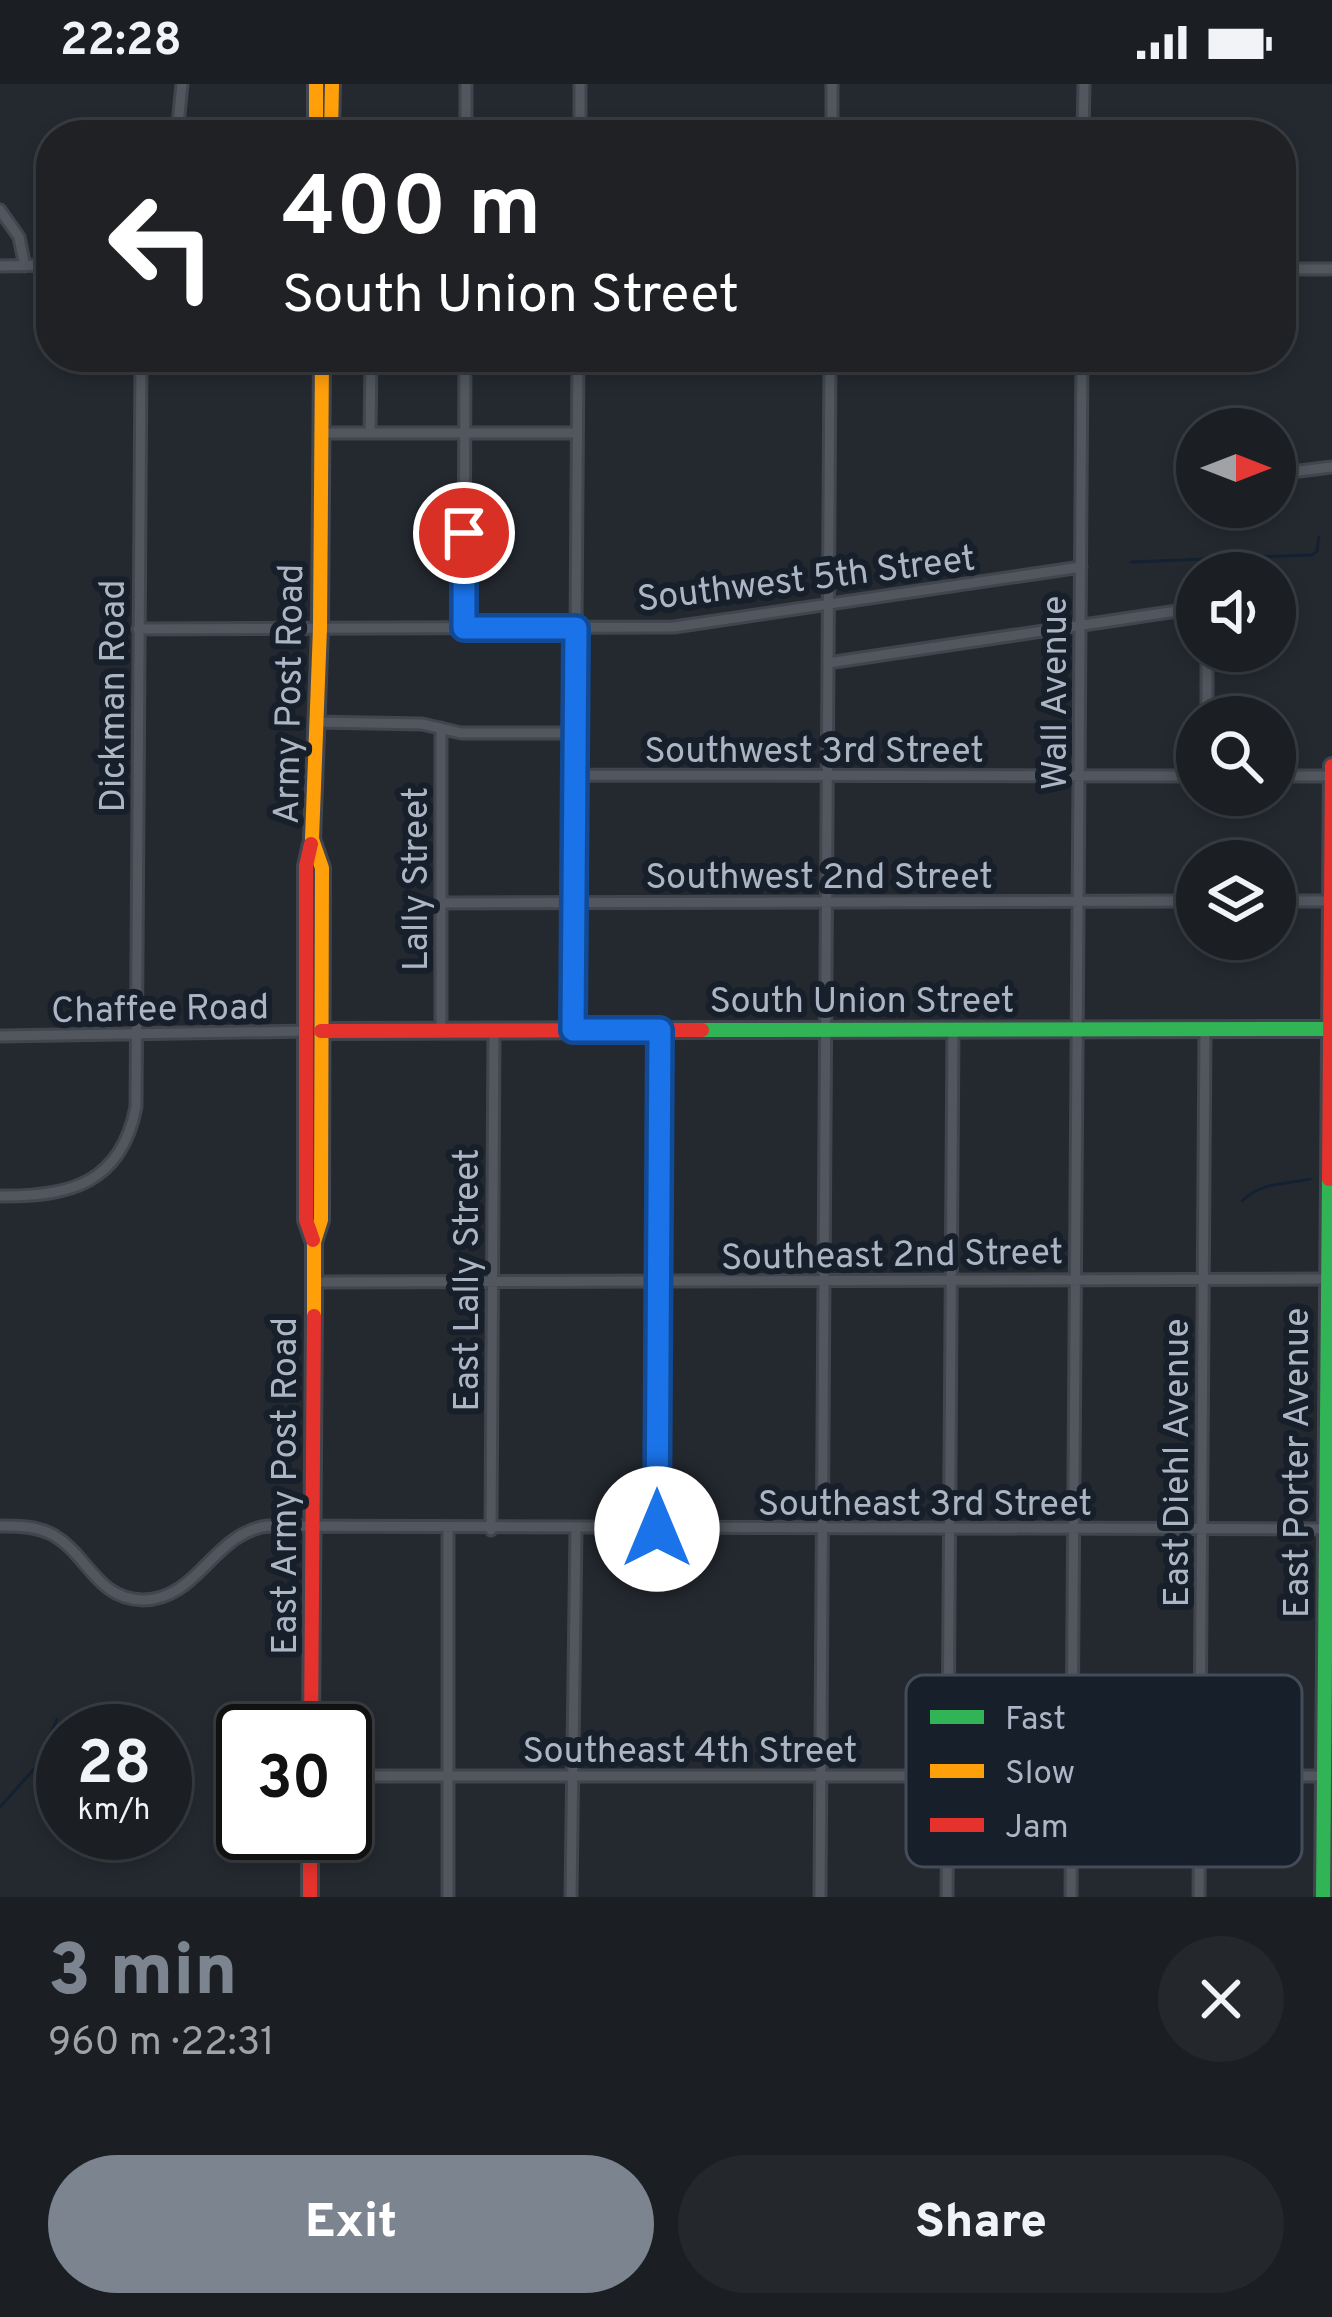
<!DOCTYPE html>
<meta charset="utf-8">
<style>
:root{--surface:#1b1f24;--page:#24272c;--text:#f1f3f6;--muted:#a0a2a6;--line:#393d41;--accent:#7c8490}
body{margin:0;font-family:Overpass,sans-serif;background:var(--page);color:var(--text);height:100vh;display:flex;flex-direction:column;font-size:45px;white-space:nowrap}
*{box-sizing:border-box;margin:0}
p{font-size:39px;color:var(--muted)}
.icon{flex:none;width:66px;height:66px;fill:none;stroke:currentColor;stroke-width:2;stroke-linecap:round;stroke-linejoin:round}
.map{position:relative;height:1813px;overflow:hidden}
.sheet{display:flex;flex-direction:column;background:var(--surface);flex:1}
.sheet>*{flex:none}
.hud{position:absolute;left:36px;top:36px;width:1260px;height:252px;border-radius:48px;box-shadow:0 6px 18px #0003,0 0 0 3px var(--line);background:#202124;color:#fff;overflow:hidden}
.needle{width:78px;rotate:90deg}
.controls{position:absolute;left:1176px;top:324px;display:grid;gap:24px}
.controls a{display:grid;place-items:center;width:120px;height:120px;border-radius:50%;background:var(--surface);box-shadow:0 6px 18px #0003,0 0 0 3px var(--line);font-size:60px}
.speed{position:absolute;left:36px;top:1620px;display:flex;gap:24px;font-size:60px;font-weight:700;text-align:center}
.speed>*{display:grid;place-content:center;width:156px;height:156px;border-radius:50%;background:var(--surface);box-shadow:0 6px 18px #0003,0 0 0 3px var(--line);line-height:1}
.speed small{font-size:30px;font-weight:400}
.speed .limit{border:6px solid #111;border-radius:18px;background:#fff;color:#111}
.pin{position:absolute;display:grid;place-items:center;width:102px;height:102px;color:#fff;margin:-51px;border:6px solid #fff;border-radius:50%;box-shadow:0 3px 12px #0007}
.me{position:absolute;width:132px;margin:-66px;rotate:0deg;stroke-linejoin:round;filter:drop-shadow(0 0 9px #0008)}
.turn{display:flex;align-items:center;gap:42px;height:252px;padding:0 48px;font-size:54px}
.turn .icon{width:156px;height:156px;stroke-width:2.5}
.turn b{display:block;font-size:84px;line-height:102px}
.round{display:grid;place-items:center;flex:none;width:126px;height:126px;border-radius:63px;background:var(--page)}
.headline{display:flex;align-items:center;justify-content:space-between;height:204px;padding:0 48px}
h1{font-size:72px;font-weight:800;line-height:90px;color:var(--accent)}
.cta{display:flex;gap:24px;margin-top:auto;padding:24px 48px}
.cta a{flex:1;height:138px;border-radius:72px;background:var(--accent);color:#fff;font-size:48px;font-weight:800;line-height:138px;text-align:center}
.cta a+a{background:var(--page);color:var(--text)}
.status{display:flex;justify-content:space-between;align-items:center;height:84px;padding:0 60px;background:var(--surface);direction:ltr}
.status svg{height:33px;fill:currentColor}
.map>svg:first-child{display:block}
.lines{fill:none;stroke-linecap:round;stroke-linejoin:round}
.stream{stroke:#142133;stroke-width:3}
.street-casing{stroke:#41454d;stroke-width:15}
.fast-casing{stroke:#41454d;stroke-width:20}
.slow-casing{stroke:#41454d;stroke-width:20}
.jam-casing{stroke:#41454d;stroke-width:20}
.street{stroke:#52575f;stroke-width:9}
.fast{stroke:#30b455;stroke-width:14}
.slow{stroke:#ff9f0a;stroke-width:14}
.jam{stroke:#e5322d;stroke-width:14}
.route-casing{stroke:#114b97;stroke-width:30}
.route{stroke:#1a73e8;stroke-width:21}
.labels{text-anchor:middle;stroke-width:12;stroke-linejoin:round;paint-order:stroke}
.street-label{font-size:36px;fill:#abb5c4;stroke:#171f2a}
.key{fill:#171f2a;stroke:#434c58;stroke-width:3}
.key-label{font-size:33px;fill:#abb5c4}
</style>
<div class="status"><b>22:28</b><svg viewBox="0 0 49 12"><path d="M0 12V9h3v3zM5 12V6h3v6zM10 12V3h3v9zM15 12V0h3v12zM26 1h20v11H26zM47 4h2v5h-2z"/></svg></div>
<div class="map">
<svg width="1332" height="1813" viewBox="0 0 1332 1813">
<rect width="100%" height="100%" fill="#242930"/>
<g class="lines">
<!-- stream -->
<path class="stream" d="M 1131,478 L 1312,471 L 1317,467 L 1319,453
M 1242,1117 C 1263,1097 1285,1101 1310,1095
M 0,1723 L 36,1683 L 57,1635"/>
<defs>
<path id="street" d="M 177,51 L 182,0
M 466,51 L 466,0
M 580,51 L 580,0
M 832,51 L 832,0
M 1083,51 L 1084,0
M 0,126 L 19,153 L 25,182
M 0,182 L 51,181
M 1281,185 L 1332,185
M 321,349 L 577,349
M 370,349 L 371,273
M 1275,390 L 1332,383
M 464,544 L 465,273
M 138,545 L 674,543 L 1081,483
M 828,579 L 1197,524
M 1207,633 L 1207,567
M 316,638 L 422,640 L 461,649 L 575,649
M 441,644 L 441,946
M 575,691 L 1197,692
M 1275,692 L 1332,692
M 1275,817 L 1331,817
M 441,819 L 1197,817
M 573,946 L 578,273
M 0,952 L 309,947
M 0,1112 C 69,1113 121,1100 136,1023 L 141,273
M 314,1198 L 1326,1195
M 0,1442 C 19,1442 38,1442 55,1452 C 88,1472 97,1515 143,1516 C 198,1516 214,1448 268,1442 L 1325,1445
M 657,1445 L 660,946
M 448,1446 L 448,1813
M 491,1446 L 494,946
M 345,1692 L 1324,1692
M 571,1813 L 576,1446
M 820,1813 L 830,273
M 947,1813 L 953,945
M 1071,1813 L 1082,273
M 1199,1813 L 1205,945"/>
<path id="fast" d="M 702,946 L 1332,945
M 1323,1813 L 1329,1095"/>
<path id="slow" d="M 316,0 L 316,51
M 331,51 L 332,0
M 314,1232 L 314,1158 L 321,1136 L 322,784 L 312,755 L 320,544 L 322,273"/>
<path id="jam" d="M 311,760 L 306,782 L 306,1136 L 313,1156
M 321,947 L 702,946
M 1329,1095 L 1332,682
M 311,1647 L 314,1232
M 310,1749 L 310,1813"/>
</defs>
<!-- street casing -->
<use href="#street" class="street-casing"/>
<!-- fast casing -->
<use href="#fast" class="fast-casing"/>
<!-- slow casing -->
<use href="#slow" class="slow-casing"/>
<!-- jam casing -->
<use href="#jam" class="jam-casing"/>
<!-- street -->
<use href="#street" class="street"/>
<!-- fast -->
<use href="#fast" class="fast"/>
<!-- slow -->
<use href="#slow" class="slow"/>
<!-- jam -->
<use href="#jam" class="jam"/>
</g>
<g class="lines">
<defs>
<path id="route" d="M 464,449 L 464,544 L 576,544 L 573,946 L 660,946 L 657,1445"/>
</defs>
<!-- route casing -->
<use href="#route" class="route-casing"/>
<!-- route -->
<use href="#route" class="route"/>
</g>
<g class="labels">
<!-- street labels -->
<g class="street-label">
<text transform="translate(806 493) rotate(-7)" y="13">Southwest 5th Street</text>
<text transform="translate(1053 609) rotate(-90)" y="13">Wall Avenue</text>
<text transform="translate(287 610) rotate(-89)" y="13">Army Post Road</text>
<text transform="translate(111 612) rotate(-90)" y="13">Dickman Road</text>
<text x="814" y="678">Southwest 3rd Street</text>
<text x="819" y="804">Southwest 2nd Street</text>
<text transform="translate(414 795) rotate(-90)" y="13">Lally Street</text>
<text x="862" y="928">South Union Street</text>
<text transform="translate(160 923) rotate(-1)" y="13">Chaffee Road</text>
<text transform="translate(892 1169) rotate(-1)" y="13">Southeast 2nd Street</text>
<text transform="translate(465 1196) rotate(-90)" y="13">East Lally Street</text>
<text transform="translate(1175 1379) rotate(-90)" y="13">East Diehl Avenue</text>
<text transform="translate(1295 1379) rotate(-90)" y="13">East Porter Avenue</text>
<text transform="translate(283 1402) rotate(-90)" y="13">East Army Post Road</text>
<text x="925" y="1431">Southeast 3rd Street</text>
<text x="690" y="1678">Southeast 4th Street</text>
</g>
</g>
<!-- legend -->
<rect x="906" y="1591" width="396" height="192" rx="18" class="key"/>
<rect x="930" y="1626" width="54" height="14" fill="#30b455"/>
<rect x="930" y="1680" width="54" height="14" fill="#ff9f0a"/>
<rect x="930" y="1734" width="54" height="14" fill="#e5322d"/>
<g class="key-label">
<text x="1005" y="1645">Fast</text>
<text x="1005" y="1699">Slow</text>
<text x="1005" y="1753">Jam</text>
</g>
</svg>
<div class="controls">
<a><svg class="needle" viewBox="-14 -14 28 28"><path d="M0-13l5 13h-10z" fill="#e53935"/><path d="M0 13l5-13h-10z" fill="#a0a2a6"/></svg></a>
<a><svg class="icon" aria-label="sound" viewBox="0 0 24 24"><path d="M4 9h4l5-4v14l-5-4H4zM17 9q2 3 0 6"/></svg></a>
<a><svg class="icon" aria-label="search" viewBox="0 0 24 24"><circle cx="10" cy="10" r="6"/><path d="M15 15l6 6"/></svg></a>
<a><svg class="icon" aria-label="layers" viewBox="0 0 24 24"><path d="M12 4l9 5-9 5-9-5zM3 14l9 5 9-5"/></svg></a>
</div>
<div class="speed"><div>28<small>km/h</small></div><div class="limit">30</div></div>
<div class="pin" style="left:464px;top:449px;background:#d93025"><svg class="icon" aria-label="arrive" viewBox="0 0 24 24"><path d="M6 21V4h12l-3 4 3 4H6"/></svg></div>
<svg class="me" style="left:657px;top:1445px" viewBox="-20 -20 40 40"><circle r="19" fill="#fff"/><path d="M0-13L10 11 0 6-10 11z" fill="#1a73e8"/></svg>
<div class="hud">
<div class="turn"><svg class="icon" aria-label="left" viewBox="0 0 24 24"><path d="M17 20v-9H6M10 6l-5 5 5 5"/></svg><div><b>400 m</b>South Union Street</div></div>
</div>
</div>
<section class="sheet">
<div class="headline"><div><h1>3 min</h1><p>960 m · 22:31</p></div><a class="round"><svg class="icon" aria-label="close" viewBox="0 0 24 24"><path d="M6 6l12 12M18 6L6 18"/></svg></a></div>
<div class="cta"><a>Exit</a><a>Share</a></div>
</section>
